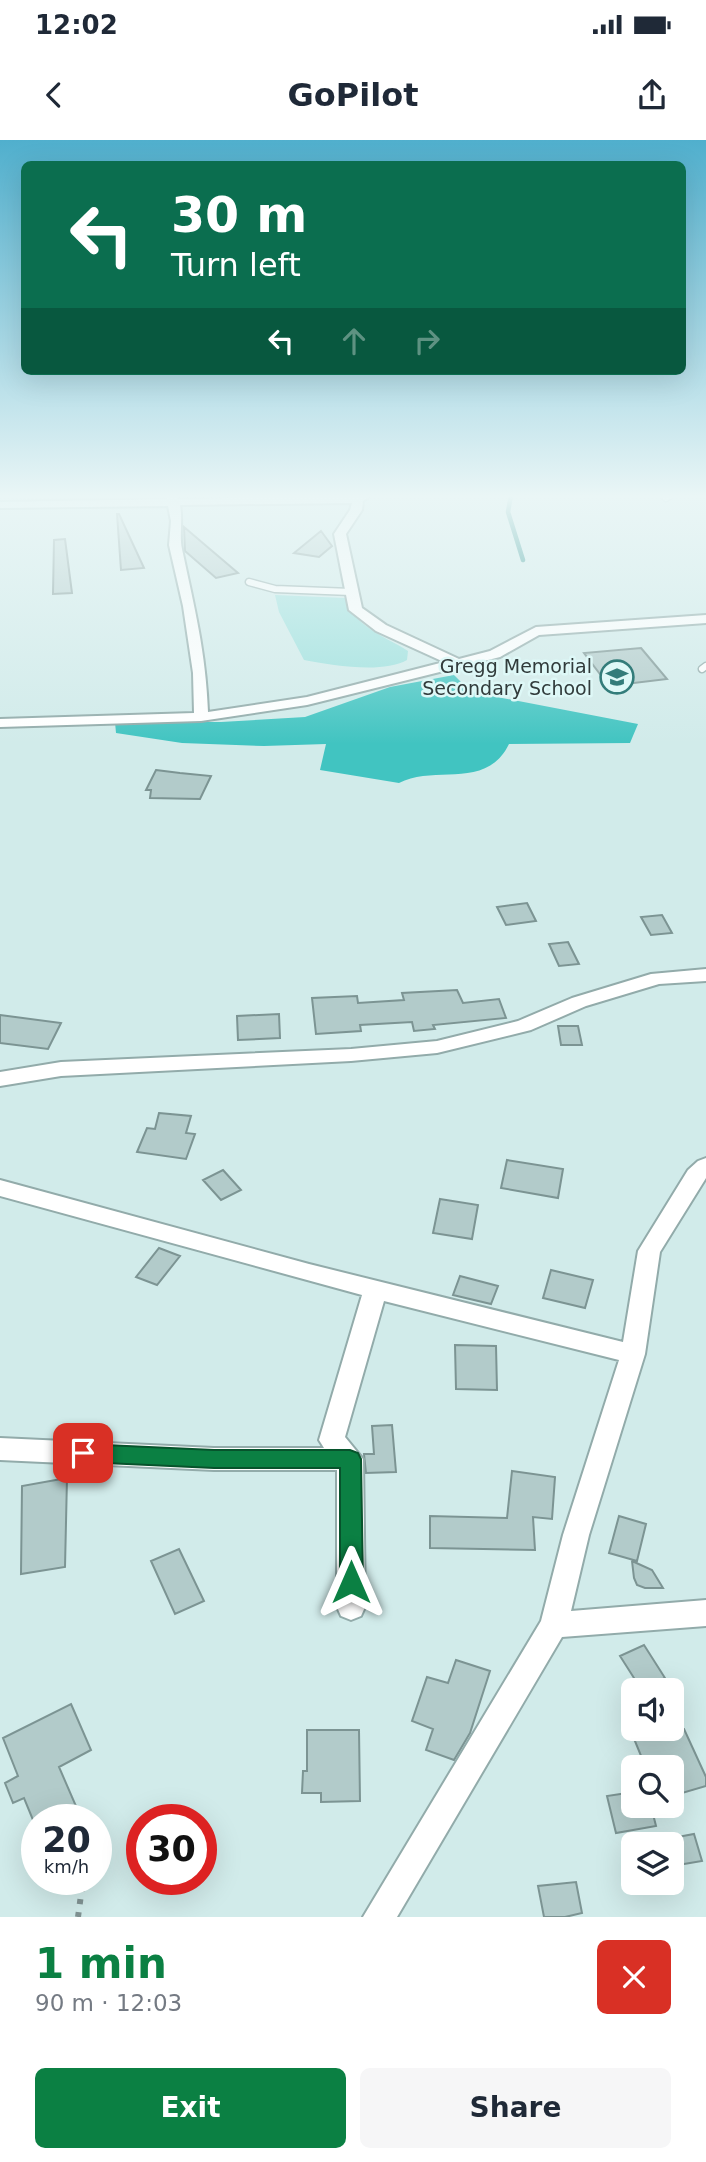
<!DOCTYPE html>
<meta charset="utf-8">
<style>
:root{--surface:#fff;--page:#f6f6f7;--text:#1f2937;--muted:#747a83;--accent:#0b8043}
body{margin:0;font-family:"DejaVu Sans",sans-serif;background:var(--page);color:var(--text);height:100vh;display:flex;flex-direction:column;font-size:26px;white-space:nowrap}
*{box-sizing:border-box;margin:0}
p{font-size:23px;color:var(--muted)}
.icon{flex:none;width:38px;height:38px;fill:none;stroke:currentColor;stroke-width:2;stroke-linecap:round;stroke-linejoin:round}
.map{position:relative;height:1777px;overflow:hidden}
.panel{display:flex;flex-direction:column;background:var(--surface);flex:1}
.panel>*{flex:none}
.hud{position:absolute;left:21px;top:21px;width:665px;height:214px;border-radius:10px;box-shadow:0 7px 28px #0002;background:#0b6e4f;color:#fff;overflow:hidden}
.controls{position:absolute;left:621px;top:1538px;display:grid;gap:14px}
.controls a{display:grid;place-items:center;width:63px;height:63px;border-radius:10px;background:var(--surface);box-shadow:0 7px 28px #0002;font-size:35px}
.speed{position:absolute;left:21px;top:1664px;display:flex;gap:14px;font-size:35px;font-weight:700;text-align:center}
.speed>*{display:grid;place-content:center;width:91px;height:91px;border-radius:50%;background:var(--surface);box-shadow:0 7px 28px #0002;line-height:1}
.speed small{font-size:18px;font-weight:400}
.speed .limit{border:10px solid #d22;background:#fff;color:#111}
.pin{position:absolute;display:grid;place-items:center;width:60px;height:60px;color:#fff;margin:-30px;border-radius:14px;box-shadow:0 4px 10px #0006}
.me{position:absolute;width:77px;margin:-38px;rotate:0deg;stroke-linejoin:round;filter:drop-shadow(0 0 5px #0008)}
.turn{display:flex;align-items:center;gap:24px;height:147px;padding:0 35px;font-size:32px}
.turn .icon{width:91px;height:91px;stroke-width:2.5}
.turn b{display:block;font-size:49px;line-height:60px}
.lanes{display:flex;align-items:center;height:66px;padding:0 35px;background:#0003;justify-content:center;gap:35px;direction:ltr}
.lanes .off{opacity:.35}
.round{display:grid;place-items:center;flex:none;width:74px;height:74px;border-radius:10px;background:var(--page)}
.overview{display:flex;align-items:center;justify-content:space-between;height:119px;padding:0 35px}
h1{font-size:42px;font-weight:800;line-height:52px;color:var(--accent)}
.button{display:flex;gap:14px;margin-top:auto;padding:14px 35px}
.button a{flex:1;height:80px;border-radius:10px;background:var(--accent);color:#fff;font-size:28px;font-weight:800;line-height:80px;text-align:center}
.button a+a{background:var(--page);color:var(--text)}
.status{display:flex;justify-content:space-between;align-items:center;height:49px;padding:0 35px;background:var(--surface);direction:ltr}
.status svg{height:19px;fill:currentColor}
header{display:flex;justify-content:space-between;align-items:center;height:91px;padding:0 35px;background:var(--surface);font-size:32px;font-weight:800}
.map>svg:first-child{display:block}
.green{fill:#9ce0dd}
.forest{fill:#41c4c1}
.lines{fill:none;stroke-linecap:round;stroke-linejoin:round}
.stream{stroke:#188785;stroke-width:4.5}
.building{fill:#b2cbca;stroke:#7c9493;stroke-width:2}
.service-casing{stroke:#92abaa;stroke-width:9}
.minor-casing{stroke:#92abaa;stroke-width:4}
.path{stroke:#819393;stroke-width:6;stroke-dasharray:5 8;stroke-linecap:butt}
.service{stroke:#fff;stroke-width:6}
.minor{fill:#fff;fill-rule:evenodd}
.route{fill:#0b8043;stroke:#07532c;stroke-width:2}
.labels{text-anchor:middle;stroke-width:5;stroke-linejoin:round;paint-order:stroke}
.far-poi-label{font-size:19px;fill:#313b3b;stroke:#def8f7;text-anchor:end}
</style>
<div class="status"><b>12:02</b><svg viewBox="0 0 49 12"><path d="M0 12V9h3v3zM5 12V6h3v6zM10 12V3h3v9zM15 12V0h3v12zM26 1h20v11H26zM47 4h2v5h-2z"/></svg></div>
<header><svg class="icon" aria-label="back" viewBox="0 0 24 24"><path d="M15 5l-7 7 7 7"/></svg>GoPilot<svg class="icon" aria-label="share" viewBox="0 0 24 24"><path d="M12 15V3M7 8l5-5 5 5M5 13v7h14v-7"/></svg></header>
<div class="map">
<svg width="706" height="1777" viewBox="0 0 706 1777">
<rect width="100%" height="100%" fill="#d1ebea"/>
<!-- green -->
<path class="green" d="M 275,455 L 345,458 C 356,488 383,495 408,511 L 407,520 C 382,534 332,525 304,520 L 279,472 Z"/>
<!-- forest -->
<path class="forest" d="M 454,535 L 471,552 L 638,584 L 630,603 L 509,604 C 486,651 435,624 399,643 L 320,630 L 326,604 L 264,606 L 182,603 L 116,593 L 115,582 L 221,582 L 305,577 L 390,547 Z"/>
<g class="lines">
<!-- stream -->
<path class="stream" d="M 511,355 L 508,372 L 523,420"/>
</g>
<!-- building -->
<path class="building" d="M 117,374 L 119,374 L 144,428 L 121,430 Z
M 184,387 L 238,433 L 216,438 L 185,411 Z
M 321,391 L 332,406 L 319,417 L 294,413 Z
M 65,399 L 72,453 L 53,454 L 54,400 Z
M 641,508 L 667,539 L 609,546 L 584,513 Z
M 156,630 L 180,633 L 211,636 L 200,659 L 150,658 L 151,650 L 146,650 Z
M 527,763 L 536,781 L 506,785 L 497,767 Z
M 662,775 L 672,793 L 651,795 L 641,777 Z
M 568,802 L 579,824 L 559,826 L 549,804 Z
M 457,850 L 463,863 L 499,859 L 506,878 L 433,885 L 435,889 L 414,891 L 412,882 L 360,885 L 361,891 L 316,894 L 312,858 L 357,856 L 358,863 L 404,860 L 402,853 Z
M 279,874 L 280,898 L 238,900 L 237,876 Z
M 0,875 L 61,883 L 48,909 L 0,903 Z
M 558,886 L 578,886 L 582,905 L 561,905 Z
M 159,973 L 191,976 L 186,993 L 195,994 L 186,1019 L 137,1012 L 147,988 L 155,989 Z
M 507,1020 L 563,1029 L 558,1058 L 501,1048 Z
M 223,1030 L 241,1050 L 221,1060 L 203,1040 Z
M 440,1059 L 478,1065 L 472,1099 L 433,1093 Z
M 159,1108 L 180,1116 L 157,1145 L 136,1137 Z
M 551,1130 L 593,1140 L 585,1168 L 543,1158 Z
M 460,1136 L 498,1146 L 491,1164 L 453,1155 Z
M 455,1205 L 496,1206 L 497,1250 L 456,1249 Z
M 392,1285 L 396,1332 L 366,1333 L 364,1314 L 374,1314 L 372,1286 Z
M 512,1331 L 555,1337 L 552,1379 L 533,1377 L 535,1410 L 430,1408 L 430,1376 L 507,1378 Z
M 67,1338 L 65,1427 L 21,1434 L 22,1346 Z
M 619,1376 L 646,1384 L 637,1421 L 609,1413 Z
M 179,1409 L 204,1461 L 175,1474 L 151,1421 Z
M 632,1421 L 652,1430 L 663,1448 L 645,1448 L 637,1445 L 634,1438 Z
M 644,1505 L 665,1538 L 641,1549 L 620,1516 Z
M 456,1520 L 490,1531 L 470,1593 L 454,1620 L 426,1610 L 433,1589 L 412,1581 L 427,1537 L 448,1543 Z
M 71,1564 L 91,1610 L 59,1627 L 82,1680 L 33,1680 L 24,1658 L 13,1663 L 5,1643 L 18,1636 L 3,1598 Z
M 630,1589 L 684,1589 L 706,1637 L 706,1646 L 672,1656 L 672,1628 L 646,1628 Z
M 307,1590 L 359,1590 L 360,1661 L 321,1662 L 321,1653 L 302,1653 L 303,1631 L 307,1631 Z
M 634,1652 L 634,1666 L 651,1666 L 656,1686 L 616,1693 L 607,1656 Z
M 694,1694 L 702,1721 L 672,1726 L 672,1698 Z
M 576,1742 L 582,1773 L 565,1777 L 544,1777 L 538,1746 Z"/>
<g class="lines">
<defs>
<path id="service" d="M 666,358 L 671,355
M 249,442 L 275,449 L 351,452
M 702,529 L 706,526"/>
<path id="minor" d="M 166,355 L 178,355 L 178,359 L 372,355 L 363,361 L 362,370 L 346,394 L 362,468 L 386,485 L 459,519 L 490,511 L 536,487 L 706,475 L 706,483 L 539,495 L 500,517 L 307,565 L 201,581 L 0,587 L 0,579 L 194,573 L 193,533 L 183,466 L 169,405 L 171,381 L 168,366 L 0,368 L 0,362 L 167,359 ZM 352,363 L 350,370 L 334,394 L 349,470 L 376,491 L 444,522 L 307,557 L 208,572 C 206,513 194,466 182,409 C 179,395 183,380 180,365 Z
M 706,829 L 706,841 L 659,844 L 586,866 L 531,890 L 437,913 L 351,921 L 61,936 L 0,946 L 0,932 L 61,922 L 351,909 L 437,901 L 518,881 L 572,858 L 651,834 Z
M 706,1018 L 706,1038 L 660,1112 L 645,1214 L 589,1395 L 571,1471 L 706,1460 L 706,1486 L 562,1497 L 397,1777 L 363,1777 L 541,1481 L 563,1395 L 619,1220 L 384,1161 L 345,1297 L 363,1319 L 365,1467 L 361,1476 L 351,1480 L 341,1476 L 337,1467 L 337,1330 L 214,1330 L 0,1320 L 0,1298 L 214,1308 L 324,1308 L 319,1300 L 362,1155 L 0,1056 L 0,1040 L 309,1124 L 623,1202 L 638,1111 L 688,1030 L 698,1021 Z"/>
</defs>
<!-- service casing -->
<use href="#service" class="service-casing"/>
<!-- minor casing -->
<use href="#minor" class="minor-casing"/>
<!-- path -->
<path class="path" d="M 78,1777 L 83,1740"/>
<!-- service -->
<use href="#service" class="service"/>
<!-- minor -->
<use href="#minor" class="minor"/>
</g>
<!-- sky -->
<linearGradient id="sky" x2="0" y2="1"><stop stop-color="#50afcd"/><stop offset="0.59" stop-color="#eaf6f6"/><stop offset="1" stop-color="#eaf6f6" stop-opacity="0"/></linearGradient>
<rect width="706" height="604" fill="url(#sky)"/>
<!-- route -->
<path class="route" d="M 83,1304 L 214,1310 L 350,1310 L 358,1313 L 361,1319 L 363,1442 L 359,1449 L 351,1452 L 343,1449 L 340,1442 L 340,1328 L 214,1328 L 83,1322 L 76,1320 L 73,1313 L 76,1307 Z"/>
<!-- icons -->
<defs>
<symbol id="school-ring" viewBox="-11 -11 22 22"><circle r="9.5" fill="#def8f7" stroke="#337c7a" stroke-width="1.5"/><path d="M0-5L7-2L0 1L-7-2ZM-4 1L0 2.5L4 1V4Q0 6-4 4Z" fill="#337c7a"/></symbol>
</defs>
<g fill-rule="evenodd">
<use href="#school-ring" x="598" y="518" width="38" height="38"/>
</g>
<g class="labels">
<!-- far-poi labels -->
<g class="far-poi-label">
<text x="592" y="533">Gregg Memorial<tspan x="592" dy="22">Secondary School</tspan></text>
</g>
</g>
</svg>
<div class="controls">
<a><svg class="icon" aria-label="sound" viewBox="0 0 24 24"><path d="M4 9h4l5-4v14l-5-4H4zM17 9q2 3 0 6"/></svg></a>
<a><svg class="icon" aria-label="search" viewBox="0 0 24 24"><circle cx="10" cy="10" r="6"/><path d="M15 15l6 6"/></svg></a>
<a><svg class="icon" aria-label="layers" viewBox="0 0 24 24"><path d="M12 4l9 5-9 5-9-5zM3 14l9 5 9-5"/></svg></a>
</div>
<div class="speed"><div>20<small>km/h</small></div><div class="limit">30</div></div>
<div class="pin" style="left:83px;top:1313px;background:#d93025"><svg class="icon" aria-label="arrive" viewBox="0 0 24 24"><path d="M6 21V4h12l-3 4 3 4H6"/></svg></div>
<svg class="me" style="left:351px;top:1442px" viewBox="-20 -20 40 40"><path d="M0-17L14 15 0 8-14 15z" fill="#0b8043" stroke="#fff" stroke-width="4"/></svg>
<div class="hud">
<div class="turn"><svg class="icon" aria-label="left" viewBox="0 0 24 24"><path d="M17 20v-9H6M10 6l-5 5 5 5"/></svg><div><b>30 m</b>Turn left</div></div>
<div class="lanes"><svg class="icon" aria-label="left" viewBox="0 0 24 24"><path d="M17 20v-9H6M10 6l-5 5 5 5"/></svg><svg class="icon off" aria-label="ahead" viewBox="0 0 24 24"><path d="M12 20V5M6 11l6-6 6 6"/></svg><svg class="icon off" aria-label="right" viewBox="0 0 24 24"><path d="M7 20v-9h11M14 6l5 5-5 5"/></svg></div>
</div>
</div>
<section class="panel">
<div class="overview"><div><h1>1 min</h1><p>90 m · 12:03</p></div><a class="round" style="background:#d93025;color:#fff"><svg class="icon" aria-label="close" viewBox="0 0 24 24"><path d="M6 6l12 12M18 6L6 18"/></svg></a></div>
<div class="button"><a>Exit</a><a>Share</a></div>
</section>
